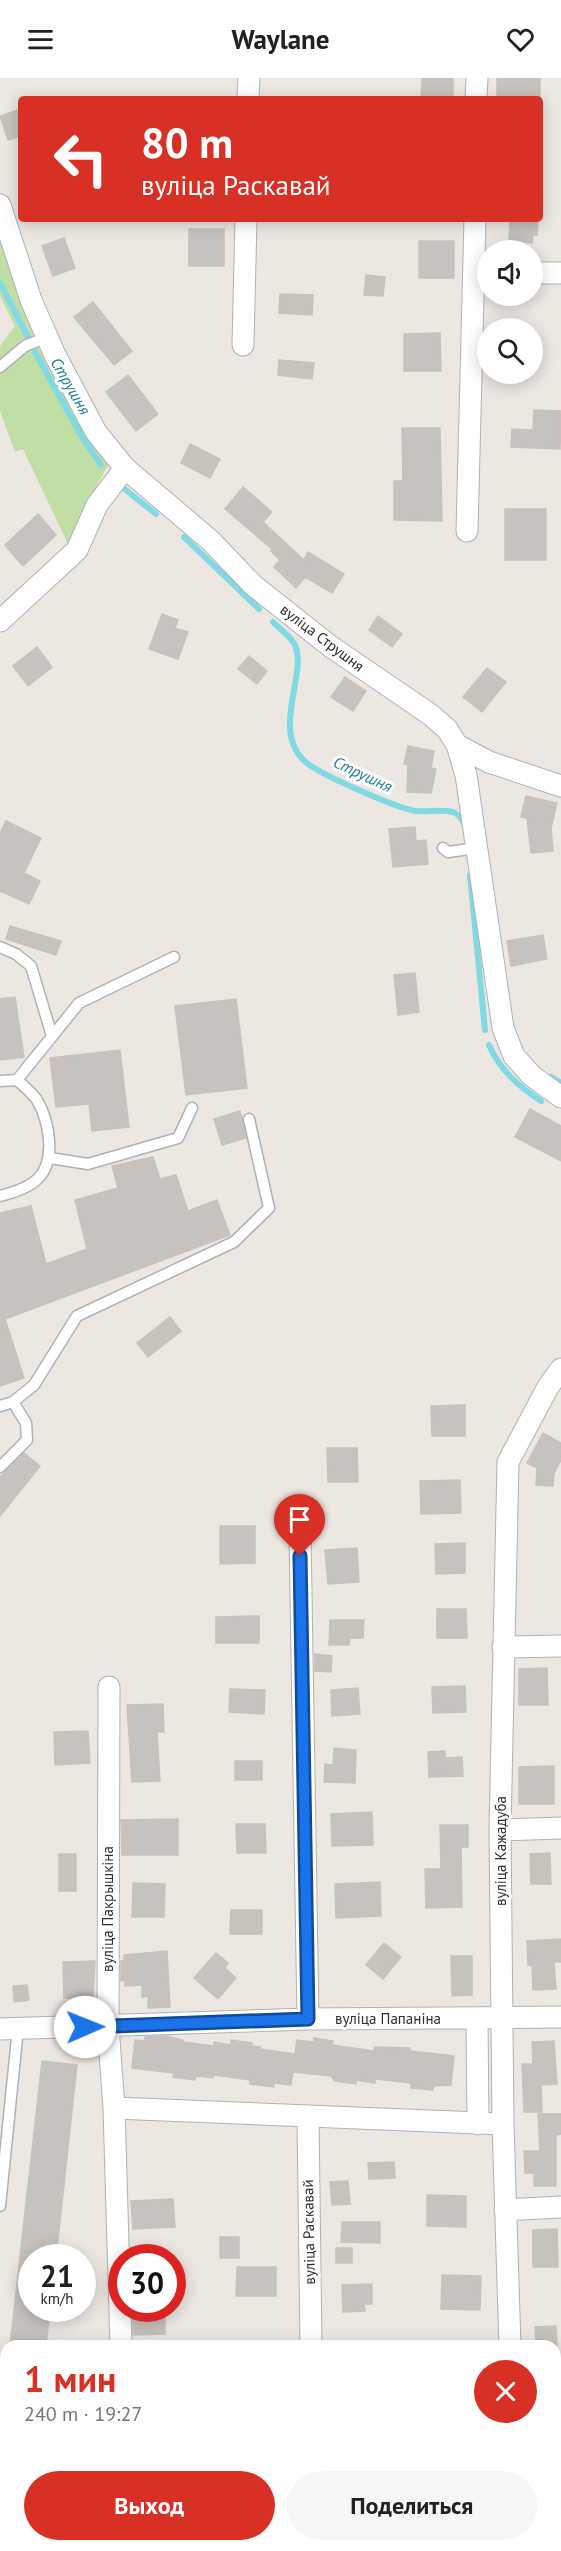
<!DOCTYPE html>
<html lang="ru">
<meta charset="utf-8">
<style>
:root{--surface:#fff;--page:#f6f6f6;--text:#202124;--muted:#757577;--accent:#d93025}
body{margin:0;font-family:"PT Sans",sans-serif;background:var(--page);color:var(--text);height:100vh;display:flex;flex-direction:column;font-size:22px;white-space:nowrap}
*{box-sizing:border-box;margin:0}
p{font-size:20px;color:var(--muted)}
.icon{flex:none;width:33px;height:33px;fill:none;stroke:currentColor;stroke-width:2;stroke-linecap:round;stroke-linejoin:round}
.map{position:relative;flex:1;overflow:hidden}
.panel{position:absolute;left:0px;top:2262px;width:561px;height:212px;display:flex;flex-direction:column;background:var(--surface);border-radius:18px 18px 0 0;box-shadow:0 3px 15px #0003}
.panel>*{flex:none}
.banner{position:absolute;left:18px;top:18px;width:525px;height:126px;border-radius:6px;box-shadow:0 3px 15px #0003;background:#d93025;color:#fff;overflow:hidden}
.controls{position:absolute;left:477px;top:162px;display:grid;gap:12px}
.controls a{display:grid;place-items:center;width:66px;height:66px;border-radius:50%;background:var(--surface);box-shadow:0 3px 15px #0003;font-size:30px}
.speed{position:absolute;left:18px;top:2166px;display:flex;gap:12px;font-size:30px;font-weight:700;text-align:center}
.speed>*{display:grid;place-content:center;width:78px;height:78px;border-radius:50%;background:var(--surface);box-shadow:0 3px 15px #0003;line-height:1}
.speed small{font-size:15px;font-weight:400}
.speed .limit{border:9px solid #d22;background:#fff;color:#111}
.pin{position:absolute;display:grid;place-items:center;width:51px;height:51px;color:#fff;margin:-62px -26px;border-radius:50% 50% 50% 0;rotate:-45deg;box-shadow:0 0 6px #0007}
.pin .icon{rotate:45deg}
.me{position:absolute;width:66px;margin:-33px;rotate:89deg;stroke-linejoin:round;filter:drop-shadow(0 0 4px #0008)}
.turn{display:flex;align-items:center;gap:21px;height:126px;padding:0 24px;font-size:27px}
.turn .icon{width:78px;height:78px;stroke-width:2.5}
.turn b{display:block;font-size:42px;line-height:51px}
.round{display:grid;place-items:center;flex:none;width:63px;height:63px;border-radius:32px;background:var(--page)}
.overview{display:flex;align-items:center;justify-content:space-between;height:102px;padding:0 24px}
h1{font-size:36px;font-weight:800;line-height:45px;color:var(--accent)}
.action{display:flex;gap:12px;margin-top:auto;padding:12px 24px}
.action a{flex:1;height:69px;border-radius:36px;background:var(--accent);color:#fff;font-size:24px;font-weight:800;line-height:69px;text-align:center}
.action a+a{background:var(--page);color:var(--text)}
header{display:flex;justify-content:space-between;align-items:center;height:78px;padding:0 24px;background:var(--surface);font-size:27px;font-weight:800}
.map>svg:first-child{display:block}
.green{fill:#c1dea5}
.lines{fill:none;stroke-linecap:round;stroke-linejoin:round}
.stream{stroke:#81d9e4;stroke-width:6}
.building{fill:#c7c2bd;stroke:#c9c2bc;stroke-width:1.5}
.service-casing{stroke:#aeb2b8;stroke-width:13}
.minor-casing{stroke:#aeb2b8;stroke-width:23}
.service{stroke:#fff;stroke-width:10}
.minor{stroke:#fff;stroke-width:21}
.route-casing{stroke:#114b97;stroke-width:15}
.route{stroke:#1a73e8;stroke-width:10}
.labels{text-anchor:middle;stroke-width:6;stroke-linejoin:round;paint-order:stroke}
.street-label{font-size:15px;fill:#2e2e2e;stroke:#fff}
.water-label{font-size:16px;font-style:italic;fill:#1c7d94;stroke:#fff}
</style>
<header><svg class="icon" aria-label="menu" viewBox="0 0 24 24"><path d="M4 6h16M4 12h16M4 18h16"/></svg>Waylane<svg class="icon" aria-label="heart" viewBox="0 0 24 24"><path d="M12 20l-8-8c-3-5 5-10 8-4 3-6 11-1 8 4z"/></svg></header>
<div class="map">
<svg width="561" height="2473" viewBox="0 0 561 2473">
<rect width="100%" height="100%" fill="#ede7e2"/>
<!-- green -->
<path class="green" d="M 0,162 L 34,258 L 15,269 L 0,283 L 0,268 L 15,248 L 0,218 Z
M 38,269 L 109,385 C 104,396 97,405 93,415 C 86,434 82,451 69,468 L 23,371 L 15,374 L 0,333 L 0,295 L 22,276 Z"/>
<g class="lines">
<!-- stream -->
<path class="stream" d="M 0,205 L 29,261
M 35,274 L 82,359 L 101,387
M 122,409 L 156,436
M 184,459 L 259,531
M 273,544 C 280,551 291,559 295,567 C 308,597 269,654 307,685 C 321,697 399,731 416,733 C 428,734 441,731 453,734 C 459,736 462,741 465,747
M 470,797 L 485,952
M 489,967 C 500,992 518,1008 541,1023
M 551,999 L 561,1005"/>
</g>
<!-- building -->
<path class="building" d="M 422,0 L 453,0 L 453,21 L 421,21 Z
M 497,0 L 540,0 L 540,21 L 497,21 Z
M 21,31 L 21,58 L 8,62 L 0,38 Z
M 510,141 L 538,141 L 537,157 L 533,157 L 532,165 L 509,162 Z
M 189,151 L 224,151 L 224,188 L 189,188 Z
M 64,160 L 75,190 L 53,198 L 42,168 Z
M 419,163 L 454,163 L 454,200 L 419,200 Z
M 366,197 L 385,199 L 383,218 L 364,217 Z
M 280,216 L 313,217 L 312,237 L 279,235 Z
M 93,224 L 132,273 L 114,287 L 74,239 Z
M 440,255 L 441,293 L 404,293 L 404,256 Z
M 279,282 L 314,285 L 312,301 L 278,297 Z
M 128,297 L 158,336 L 136,353 L 106,314 Z
M 534,332 L 561,333 L 560,371 L 511,369 L 512,351 L 533,352 Z
M 402,350 L 440,350 L 442,443 L 394,442 L 394,403 L 403,403 Z
M 190,366 L 220,381 L 210,400 L 181,385 Z
M 243,409 L 272,434 L 263,444 L 304,482 L 308,474 L 344,496 L 332,515 L 305,499 L 296,510 L 274,489 L 280,482 L 271,473 L 272,471 L 225,431 Z
M 505,431 L 546,431 L 546,482 L 505,482 Z
M 38,436 L 56,457 L 23,488 L 5,467 Z
M 162,536 L 178,542 L 175,550 L 188,554 L 178,581 L 149,571 Z
M 378,538 L 402,556 L 392,569 L 369,552 Z
M 37,569 L 52,589 L 28,608 L 13,588 Z
M 249,578 L 267,593 L 257,606 L 238,591 Z
M 487,590 L 506,604 L 482,634 L 463,619 Z
M 345,599 L 366,613 L 353,633 L 331,619 Z
M 408,668 L 434,673 L 431,690 L 436,691 L 431,715 L 407,714 L 408,687 L 404,686 Z
M 526,718 L 557,725 L 551,750 L 553,773 L 531,775 L 527,740 L 521,739 Z
M 6,743 L 41,760 L 24,795 L 40,803 L 29,826 L 0,813 L 0,755 Z
M 415,749 L 416,763 L 426,762 L 428,786 L 393,789 L 389,751 Z
M 10,848 L 61,863 L 56,877 L 6,861 Z
M 543,857 L 547,881 L 511,888 L 507,863 Z
M 415,895 L 419,934 L 398,937 L 394,897 Z
M 15,919 L 24,979 L 0,982 L 0,921 Z
M 236,921 L 247,1010 L 186,1017 L 175,928 Z
M 120,972 L 129,1049 L 92,1053 L 89,1026 L 56,1029 L 50,980 Z
M 530,1031 L 561,1048 L 561,1083 L 515,1059 Z
M 240,1033 L 246,1060 L 222,1067 L 214,1041 Z
M 153,1079 L 160,1101 L 176,1097 L 188,1133 L 217,1122 L 230,1157 L 5,1241 L 24,1300 L 0,1308 L 0,1135 L 31,1128 L 46,1186 L 87,1171 L 75,1122 L 118,1110 L 112,1088 Z
M 170,1239 L 181,1253 L 148,1279 L 137,1265 Z
M 465,1327 L 465,1358 L 432,1358 L 431,1328 Z
M 543,1355 L 561,1365 L 561,1382 L 554,1395 L 553,1408 L 536,1407 L 537,1390 L 527,1385 Z
M 327,1370 L 357,1370 L 358,1404 L 328,1404 Z
M 24,1375 L 40,1388 L 0,1438 L 0,1399 Z
M 460,1402 L 461,1435 L 421,1436 L 420,1403 Z
M 220,1448 L 255,1448 L 255,1485 L 220,1486 Z
M 465,1465 L 465,1495 L 436,1496 L 435,1466 Z
M 357,1470 L 359,1504 L 328,1506 L 325,1472 Z
M 437,1531 L 466,1531 L 467,1560 L 437,1560 Z
M 259,1538 L 259,1565 L 216,1565 L 216,1539 Z
M 330,1542 L 364,1542 L 363,1560 L 350,1560 L 349,1567 L 329,1567 Z
M 315,1576 L 332,1578 L 331,1594 L 315,1593 Z
M 547,1590 L 548,1627 L 519,1627 L 519,1591 Z
M 465,1608 L 466,1634 L 433,1635 L 432,1609 Z
M 358,1610 L 360,1636 L 332,1638 L 331,1612 Z
M 230,1611 L 265,1612 L 264,1636 L 229,1634 Z
M 163,1626 L 164,1654 L 157,1654 L 160,1703 L 132,1704 L 127,1627 Z
M 88,1653 L 90,1685 L 55,1687 L 54,1654 Z
M 334,1670 L 356,1672 L 355,1705 L 324,1704 L 325,1686 L 333,1687 Z
M 445,1673 L 445,1680 L 462,1679 L 463,1698 L 429,1699 L 428,1674 Z
M 235,1683 L 262,1683 L 262,1702 L 235,1702 Z
M 554,1688 L 554,1726 L 519,1726 L 519,1689 Z
M 372,1734 L 373,1767 L 332,1768 L 331,1736 Z
M 178,1741 L 178,1777 L 122,1777 L 121,1742 Z
M 236,1746 L 265,1746 L 266,1775 L 237,1775 Z
M 440,1747 L 468,1747 L 468,1769 L 461,1769 L 462,1829 L 426,1830 L 425,1791 L 441,1791 Z
M 550,1775 L 551,1806 L 531,1806 L 530,1776 Z
M 59,1776 L 76,1776 L 76,1813 L 59,1813 Z
M 380,1804 L 381,1838 L 336,1840 L 335,1806 Z
M 133,1805 L 165,1806 L 164,1839 L 132,1839 Z
M 231,1832 L 262,1832 L 262,1856 L 230,1856 Z
M 561,1861 L 561,1884 L 554,1884 L 556,1911 L 533,1912 L 532,1887 L 528,1887 L 527,1863 Z
M 384,1865 L 401,1879 L 383,1901 L 366,1887 Z
M 167,1873 L 170,1929 L 148,1930 L 148,1918 L 142,1919 L 142,1907 L 125,1908 L 125,1902 L 121,1903 L 121,1883 L 124,1883 L 124,1877 Z
M 216,1875 L 228,1885 L 225,1890 L 236,1900 L 218,1921 L 194,1900 Z
M 451,1878 L 472,1878 L 472,1917 L 452,1918 Z
M 95,1883 L 93,1919 L 64,1920 L 63,1884 Z
M 27,1907 L 29,1922 L 14,1924 L 13,1908 Z
M 166,1958 L 183,1962 L 183,1964 L 214,1968 L 214,1964 L 231,1967 L 231,1962 L 252,1965 L 252,1968 L 260,1969 L 260,1971 L 295,1976 L 297,1962 L 314,1964 L 314,1960 L 333,1963 L 332,1967 L 374,1973 L 375,1969 L 410,1970 L 410,1973 L 454,1978 L 451,2007 L 434,2008 L 433,2012 L 411,2010 L 411,2005 L 375,2001 L 375,2005 L 356,2002 L 356,2006 L 335,2003 L 331,1998 L 293,1994 L 291,2007 L 274,2005 L 274,2009 L 250,2006 L 250,2002 L 214,1997 L 213,2000 L 196,1998 L 195,2002 L 173,1999 L 174,1995 L 132,1990 L 135,1962 L 145,1963 L 145,1959 Z
M 554,1963 L 557,2006 L 541,2007 L 542,2034 L 524,2034 L 522,1986 L 533,1986 L 532,1964 Z
M 42,1983 L 77,1987 L 56,2180 L 32,2180 L 32,2230 L 50,2230 L 46,2268 L 10,2268 Z
M 538,2036 L 561,2036 L 561,2056 L 556,2057 L 556,2108 L 534,2108 L 534,2095 L 525,2095 L 524,2073 L 540,2073 Z
M 394,2084 L 395,2100 L 369,2101 L 368,2085 Z
M 348,2103 L 350,2126 L 332,2127 L 330,2104 Z
M 427,2117 L 466,2118 L 466,2149 L 427,2148 Z
M 173,2121 L 175,2149 L 133,2151 L 131,2123 Z
M 342,2144 L 380,2144 L 380,2165 L 341,2164 Z
M 557,2151 L 558,2189 L 533,2189 L 533,2152 Z
M 220,2159 L 239,2159 L 239,2180 L 220,2180 Z
M 336,2170 L 352,2170 L 352,2185 L 336,2185 Z
M 237,2189 L 276,2189 L 276,2218 L 236,2218 Z
M 442,2197 L 481,2198 L 480,2232 L 441,2231 Z
M 372,2206 L 372,2226 L 364,2226 L 365,2233 L 343,2234 L 342,2207 Z
M 133,2230 L 165,2230 L 165,2256 L 133,2257 Z
M 556,2248 L 557,2268 L 536,2268 L 535,2249 Z"/>
<g class="lines">
<defs>
<path id="service" d="M 0,289 L 25,268 L 47,259
M 443,770 L 448,774 L 477,770
M 0,869 L 16,876 L 31,888 L 52,958
M 0,1003 L 17,1002 L 79,925 L 174,879
M 50,1080 L 88,1086 L 178,1060 L 192,1030
M 0,1118 C 32,1110 52,1099 49,1062 C 48,1049 44,1034 37,1022 C 32,1015 24,1008 17,1002
M 0,1328 L 13,1324 L 34,1307 L 77,1238 L 234,1164 L 269,1130 L 249,1041
M 0,1389 L 27,1362 L 26,1345 L 13,1324
M 0,2128 L 18,1950
M 0,2288 L 6,2292"/>
<path id="minor" d="M 248,21 L 249,0
M 476,21 L 477,0
M 0,127 L 31,222 L 55,277 L 96,354 L 125,390 L 211,463 L 253,507 L 330,568 L 431,637 L 447,651 L 457,667 L 466,697 L 503,950 L 514,978 L 532,998 L 561,1019
M 532,195 L 561,195
M 243,267 L 246,141
M 467,453 L 475,141
M 0,543 L 77,472 L 97,427 L 125,390
M 457,667 L 489,684 L 561,708
M 300,1455 L 308,1941
M 503,1569 L 561,1568
M 109,1609 L 108,1948 L 114,2030 L 121,2268
M 500,1752 L 561,1750
M 477,1941 L 478,2046
M 0,1951 L 308,1941 L 561,1939
M 114,2030 L 503,2046
M 308,2039 L 311,2268
M 505,2132 L 561,2129
M 510,2268 L 503,2046 L 500,1752 L 508,1384 L 548,1309 L 561,1291
M 350,2468 L 396,2473
M 120,2473 L 120,2468
M 313,2473 L 313,2468
M 510,2473 L 511,2468"/>
</defs>
<!-- service casing -->
<use href="#service" class="service-casing"/>
<!-- minor casing -->
<use href="#minor" class="minor-casing"/>
<!-- service -->
<use href="#service" class="service"/>
<!-- minor -->
<use href="#minor" class="minor"/>
</g>
<g class="lines">
<defs>
<path id="route" d="M 85,1949 L 308,1941 L 300,1478"/>
</defs>
<!-- route casing -->
<use href="#route" class="route-casing"/>
<!-- route -->
<use href="#route" class="route"/>
</g>
<g class="labels">
<!-- street labels -->
<g class="street-label">
<text transform="translate(322 560) rotate(37)" y="5">вуліца Струшня</text>
<text transform="translate(501 1773) rotate(-90)" y="5">вуліца Кажадуба</text>
<text transform="translate(108 1831) rotate(-90)" y="5">вуліца Пакрышкіна</text>
<text x="388" y="1946">вуліца Папаніна</text>
<text transform="translate(309 2154) rotate(-91)" y="5">вуліца Раскавай</text>
</g>
<!-- water labels -->
<g class="water-label">
<text transform="translate(71 308) rotate(60)" y="6">Струшня</text>
<text transform="translate(363 696) rotate(25)" y="6">Струшня</text>
</g>
</g>
</svg>
<div class="controls">
<a><svg class="icon" aria-label="sound" viewBox="0 0 24 24"><path d="M4 9h4l5-4v14l-5-4H4zM17 9q2 3 0 6"/></svg></a>
<a><svg class="icon" aria-label="search" viewBox="0 0 24 24"><circle cx="10" cy="10" r="6"/><path d="M15 15l6 6"/></svg></a>
</div>
<div class="speed"><div>21<small>km/h</small></div><div class="limit">30</div></div>
<div class="pin" style="left:300px;top:1478px;background:#d93025"><svg class="icon" aria-label="arrive" viewBox="0 0 24 24"><path d="M6 21V4h12l-3 4 3 4H6"/></svg></div>
<svg class="me" style="left:85px;top:1949px" viewBox="-20 -20 40 40"><circle r="19" fill="#fff"/><path d="M0-13L10 11 0 6-10 11z" fill="#1a73e8"/></svg>
<div class="banner">
<div class="turn"><svg class="icon" aria-label="left" viewBox="0 0 24 24"><path d="M17 20v-9H6M10 6l-5 5 5 5"/></svg><div><b>80 m</b>вуліца Раскавай</div></div>
</div>
<section class="panel">
<div class="overview"><div><h1>1 мин</h1><p>240 m · 19:27</p></div><a class="round" style="background:#d93025;color:#fff"><svg class="icon" aria-label="close" viewBox="0 0 24 24"><path d="M6 6l12 12M18 6L6 18"/></svg></a></div>
<div class="action"><a>Выход</a><a>Поделиться</a></div>
</section>
</div>
